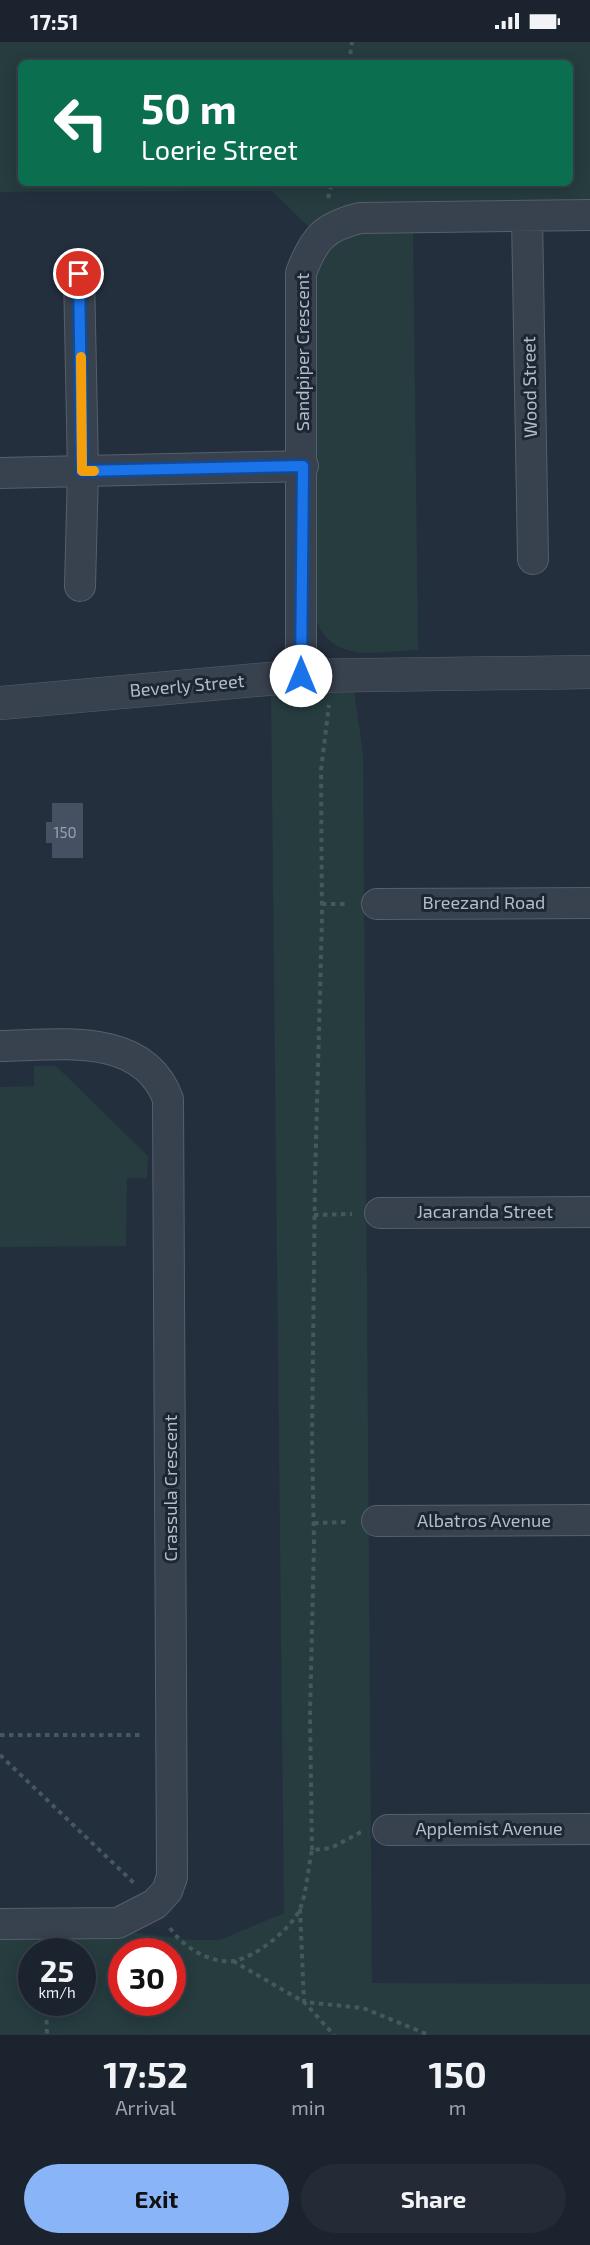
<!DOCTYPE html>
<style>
:root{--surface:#1b232e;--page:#242b36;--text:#f1f3f6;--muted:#a0a4aa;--line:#39404a;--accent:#8ab4f8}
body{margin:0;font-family:"Exo 2",sans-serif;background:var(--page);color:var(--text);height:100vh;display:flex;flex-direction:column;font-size:22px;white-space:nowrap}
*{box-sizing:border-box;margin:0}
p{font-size:20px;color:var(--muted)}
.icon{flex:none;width:33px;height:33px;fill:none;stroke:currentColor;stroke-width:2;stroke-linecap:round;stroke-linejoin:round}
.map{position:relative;height:1993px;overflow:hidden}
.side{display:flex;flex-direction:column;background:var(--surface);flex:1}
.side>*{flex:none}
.guide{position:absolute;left:18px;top:18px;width:555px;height:126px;border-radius:9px;box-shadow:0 3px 15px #0003,0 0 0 2px var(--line);background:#0b6e4f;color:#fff;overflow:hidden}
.speed{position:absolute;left:18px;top:1896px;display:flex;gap:12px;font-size:30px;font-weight:700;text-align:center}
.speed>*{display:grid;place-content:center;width:78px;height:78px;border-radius:50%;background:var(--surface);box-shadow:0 3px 15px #0003,0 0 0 2px var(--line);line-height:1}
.speed small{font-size:15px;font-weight:400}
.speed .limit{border:9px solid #d22;background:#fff;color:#111}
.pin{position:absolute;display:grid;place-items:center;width:51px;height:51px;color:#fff;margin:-26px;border:3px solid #fff;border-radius:50%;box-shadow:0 2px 6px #0007}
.me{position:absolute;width:66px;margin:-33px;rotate:0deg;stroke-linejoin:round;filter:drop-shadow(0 0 4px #0008)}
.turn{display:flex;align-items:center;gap:21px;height:126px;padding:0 24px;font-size:27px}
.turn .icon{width:78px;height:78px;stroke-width:2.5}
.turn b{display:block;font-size:42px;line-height:51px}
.eta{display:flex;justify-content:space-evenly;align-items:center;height:102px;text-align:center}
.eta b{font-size:36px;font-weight:700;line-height:42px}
.primary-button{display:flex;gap:12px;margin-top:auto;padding:12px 24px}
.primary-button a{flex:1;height:69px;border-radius:36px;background:var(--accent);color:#111;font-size:24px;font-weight:700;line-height:69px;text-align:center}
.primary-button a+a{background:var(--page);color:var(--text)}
.status{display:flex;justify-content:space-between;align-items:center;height:42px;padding:0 30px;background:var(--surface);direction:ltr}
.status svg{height:16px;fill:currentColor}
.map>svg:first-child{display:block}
.green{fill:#263c3f;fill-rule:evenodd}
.building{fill:#455162}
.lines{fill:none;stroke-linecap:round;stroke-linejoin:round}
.minor-casing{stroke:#565f6c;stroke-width:32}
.tertiary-casing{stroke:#565f6c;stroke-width:34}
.path{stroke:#44595c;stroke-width:4;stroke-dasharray:4.5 4.5;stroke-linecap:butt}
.minor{stroke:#38414e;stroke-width:30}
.tertiary{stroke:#38414e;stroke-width:33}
.route-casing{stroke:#114b97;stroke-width:15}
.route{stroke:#1a73e8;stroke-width:10}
.slow{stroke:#f59e0b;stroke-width:10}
.labels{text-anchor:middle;stroke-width:6;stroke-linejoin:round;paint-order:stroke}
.number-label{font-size:15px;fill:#98a1af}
.street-label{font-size:18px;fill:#b4bcc9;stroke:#1d2633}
</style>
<div class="status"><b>17:51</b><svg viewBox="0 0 49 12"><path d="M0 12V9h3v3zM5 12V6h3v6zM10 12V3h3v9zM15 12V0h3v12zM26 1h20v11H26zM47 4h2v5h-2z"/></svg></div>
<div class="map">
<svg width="590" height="1993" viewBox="0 0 590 1993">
<rect width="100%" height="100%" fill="#242f3e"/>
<!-- green -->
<path class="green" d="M 0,0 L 590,0 L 590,162 L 342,166 L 319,176 L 309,185 L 272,149 L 0,150 ZM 21,21 L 570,21 L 570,141 L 21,141 Z
M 413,186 L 418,608 C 377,609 334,623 316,578 L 312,236 L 318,213 L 346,190 Z
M 354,649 L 363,711 L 372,1941 L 590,1942 L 590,1993 L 0,1993 L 0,1891 L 130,1890 L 191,1898 L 220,1898 L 284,1871 L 271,653 ZM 32,1910 L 82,1910 L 82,1960 L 32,1960 ZM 122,1910 L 172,1910 L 172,1960 L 122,1960 Z
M 34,1024 L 56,1024 L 148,1114 L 147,1136 L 127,1136 L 126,1204 L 0,1205 L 0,1045 L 34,1044 Z"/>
<!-- building -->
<path class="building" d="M 52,761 L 83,761 L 83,816 L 52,816 L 52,801 L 46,801 L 46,780 L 52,780 Z"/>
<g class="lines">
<defs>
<path id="minor" d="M 527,174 L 533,517
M 79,232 L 83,429 L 80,544
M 0,431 L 303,424
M 301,634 L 301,231 C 314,196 324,185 360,176 L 590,173
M 377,862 L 590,861
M 0,1004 C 59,1003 143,989 168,1057 L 172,1835 L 167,1849 L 155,1862 L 118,1881 L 0,1882
M 380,1171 L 590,1170
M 377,1479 L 590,1478
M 388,1788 L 590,1787"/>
<path id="tertiary" d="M 0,661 L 301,634 L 590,630"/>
</defs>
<!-- minor casing -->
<use href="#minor" class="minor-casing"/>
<!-- tertiary casing -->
<use href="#tertiary" class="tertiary-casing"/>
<!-- path -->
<path class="path" d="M 349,21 L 352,0
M 328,156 L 332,141
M 322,862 L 349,862
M 314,1173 L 352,1172
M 314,1481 L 350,1480
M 0,1693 L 142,1693
M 0,1713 L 134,1841
M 312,1808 L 310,1673 L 314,1502 L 312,1397 L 315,1136 L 322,877 L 321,728 L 329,663
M 300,1867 L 304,1960 L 363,1966 L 429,1993
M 170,1886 C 182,1904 210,1922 233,1919 C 255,1916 291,1887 300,1867 C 307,1849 308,1826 312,1808 L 331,1806 L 361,1790
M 233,1919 L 304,1960 L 334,1993
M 46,1960 L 47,1993"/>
<!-- minor -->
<use href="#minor" class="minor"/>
<!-- tertiary -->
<use href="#tertiary" class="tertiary"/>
</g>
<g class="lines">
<defs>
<path id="route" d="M 79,232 L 82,429 L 303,424 L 301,634"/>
</defs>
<!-- route casing -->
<use href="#route" class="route-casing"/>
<!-- route -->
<use href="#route" class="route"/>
<!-- slow -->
<path class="slow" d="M 81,315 L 82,429 L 94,429"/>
</g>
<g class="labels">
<!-- number labels -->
<g class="number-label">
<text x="65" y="796">150</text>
</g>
<!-- street labels -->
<g class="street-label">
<text transform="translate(303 310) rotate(-90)" y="6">Sandpiper Crescent</text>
<text transform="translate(530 345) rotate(-91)" y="6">Wood Street</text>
<text transform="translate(187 644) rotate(-5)" y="6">Beverly Street</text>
<text x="484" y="867">Breezand Road</text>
<text x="485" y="1176">Jacaranda Street</text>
<text transform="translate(171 1446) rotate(-90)" y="6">Crassula Crescent</text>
<text x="484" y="1485">Albatros Avenue</text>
<text x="489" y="1793">Applemist Avenue</text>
</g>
</g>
</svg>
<div class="speed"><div>25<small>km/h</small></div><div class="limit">30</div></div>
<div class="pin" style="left:79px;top:232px;background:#d93025"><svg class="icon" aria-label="arrive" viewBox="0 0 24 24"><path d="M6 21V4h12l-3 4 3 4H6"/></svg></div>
<svg class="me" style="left:301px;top:634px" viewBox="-20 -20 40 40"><circle r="19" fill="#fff"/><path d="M0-13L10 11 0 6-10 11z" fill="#1a73e8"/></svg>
<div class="guide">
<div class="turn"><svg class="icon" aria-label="left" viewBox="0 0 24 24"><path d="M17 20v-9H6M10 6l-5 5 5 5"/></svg><div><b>50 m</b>Loerie Street</div></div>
</div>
</div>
<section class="side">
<div class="eta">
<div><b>17:52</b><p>Arrival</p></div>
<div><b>1</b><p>min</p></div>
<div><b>150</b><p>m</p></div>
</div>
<div class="primary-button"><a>Exit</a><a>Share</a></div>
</section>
